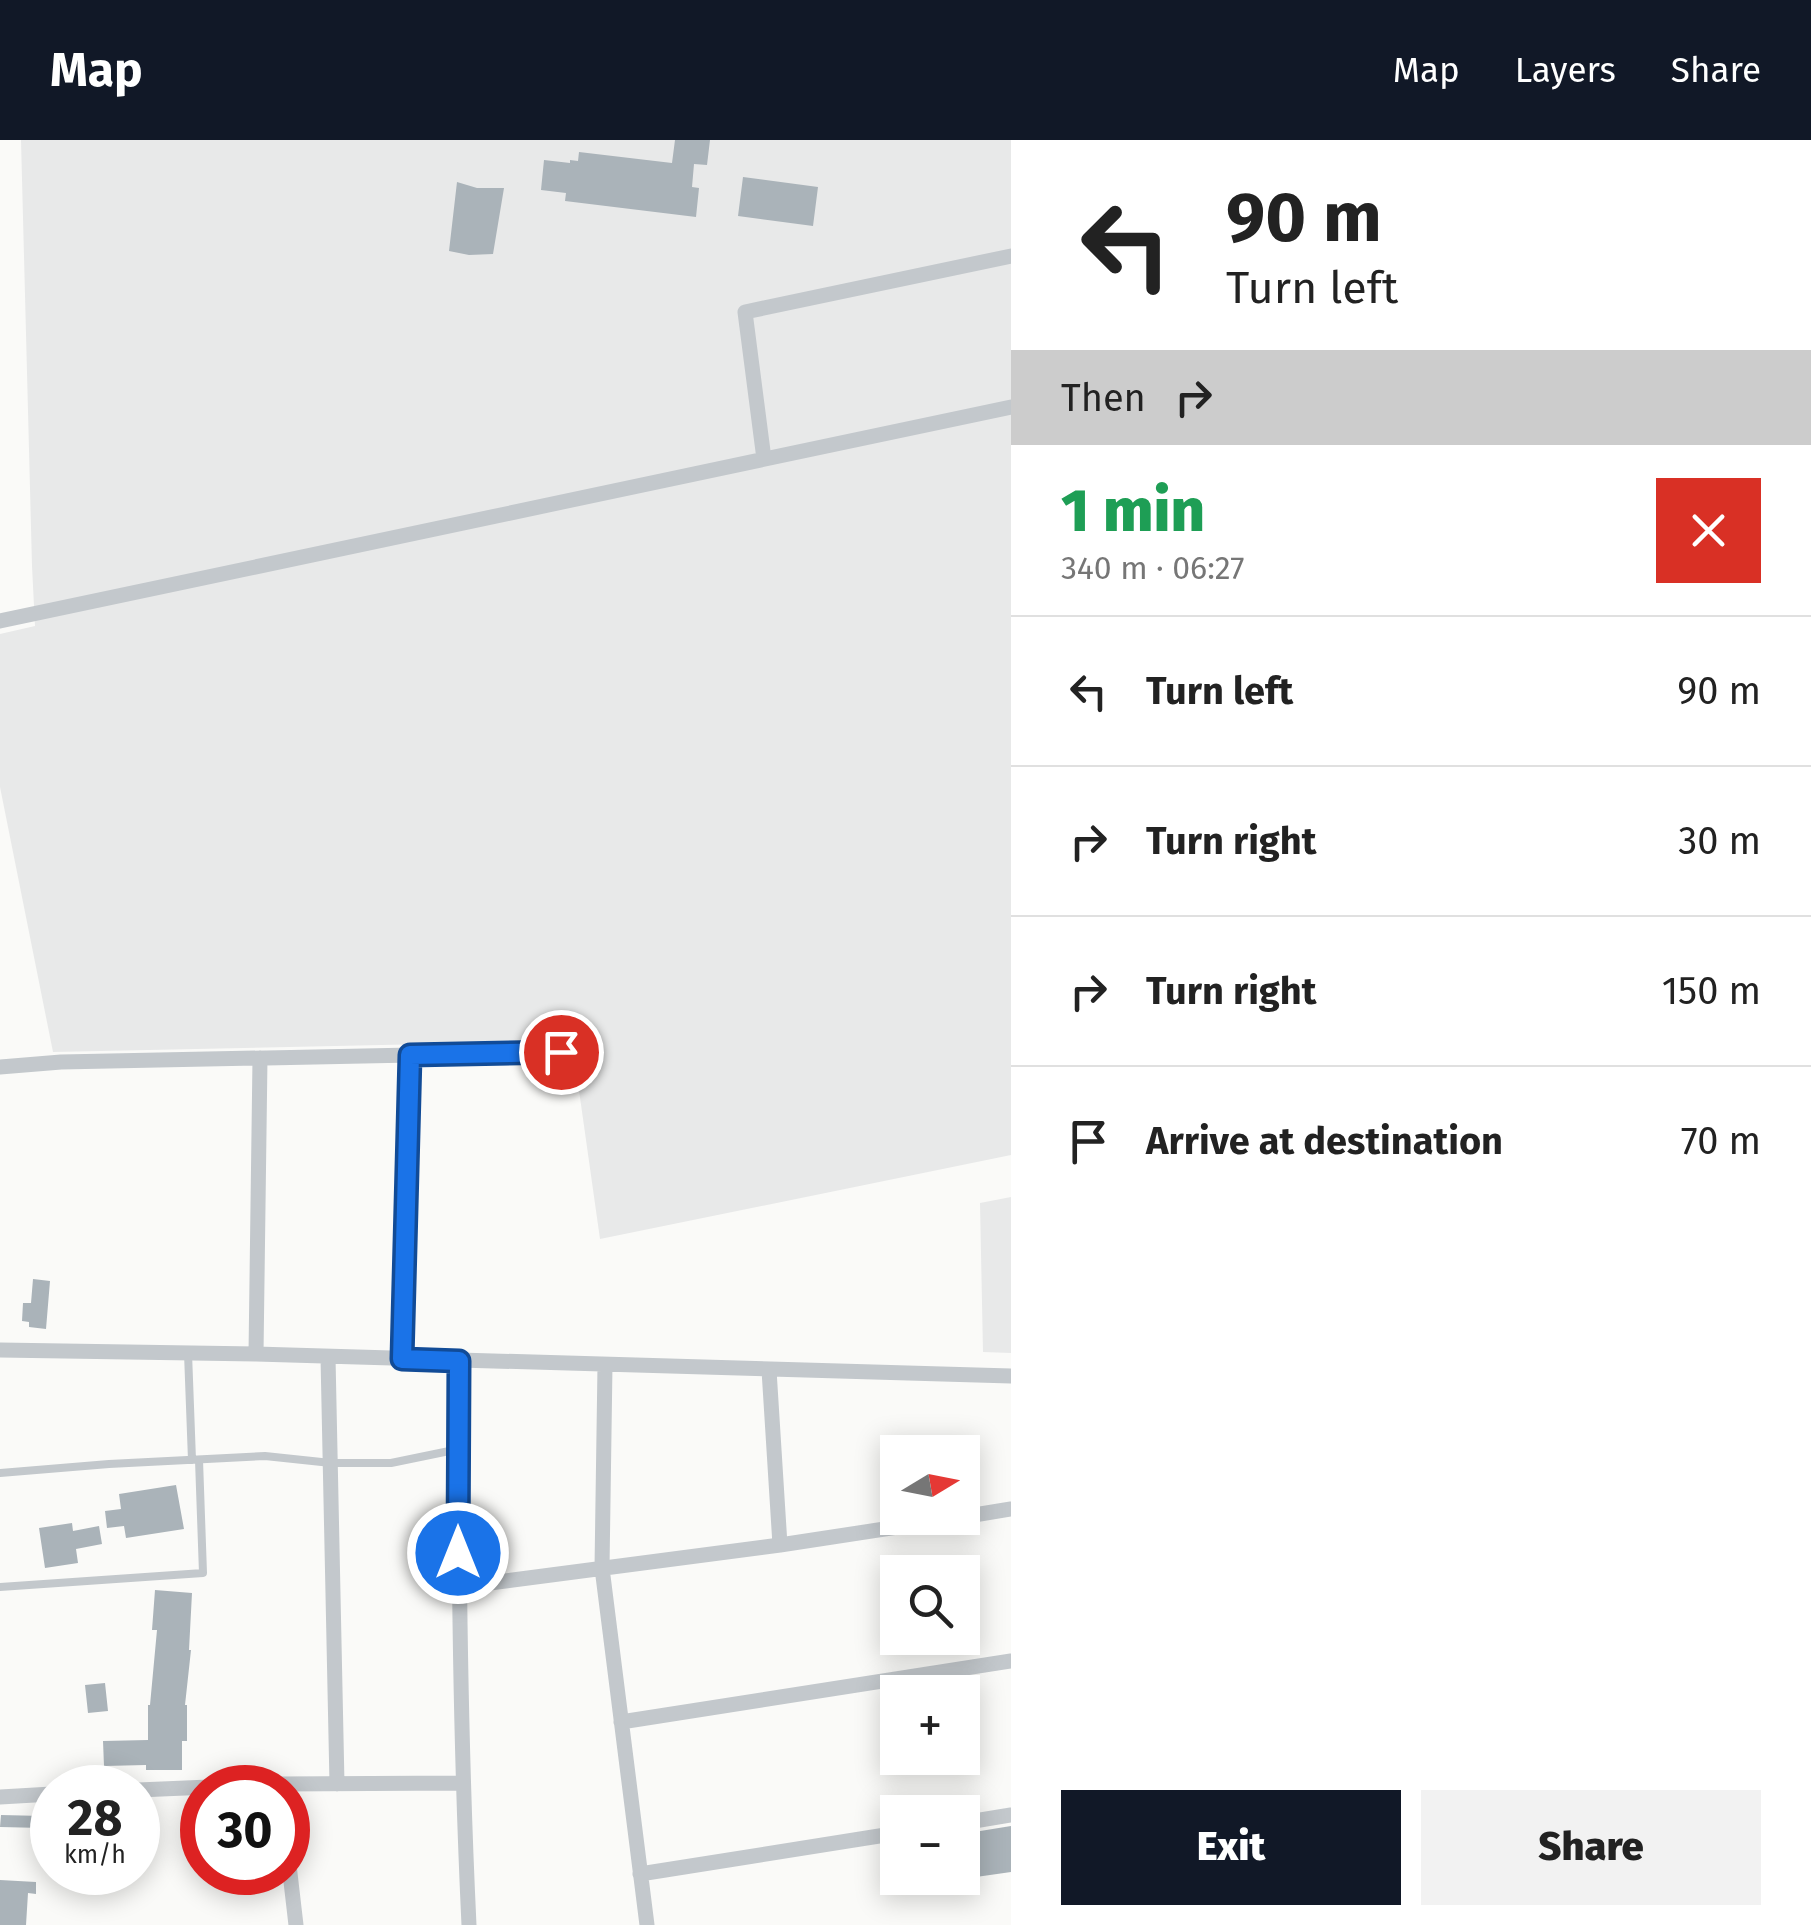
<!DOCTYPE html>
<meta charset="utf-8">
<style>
:root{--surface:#fff;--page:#f2f2f2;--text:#222;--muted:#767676;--line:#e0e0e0;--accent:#111827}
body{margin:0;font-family:"Fira Sans",sans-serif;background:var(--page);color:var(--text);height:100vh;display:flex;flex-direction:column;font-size:38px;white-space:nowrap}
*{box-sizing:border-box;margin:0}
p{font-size:32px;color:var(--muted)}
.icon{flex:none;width:55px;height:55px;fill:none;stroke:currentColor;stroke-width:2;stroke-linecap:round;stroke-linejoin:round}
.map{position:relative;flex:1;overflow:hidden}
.sheet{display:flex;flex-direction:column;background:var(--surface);width:800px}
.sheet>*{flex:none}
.guide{background:#fff;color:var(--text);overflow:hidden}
.needle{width:65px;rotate:80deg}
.fabs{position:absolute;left:880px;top:1295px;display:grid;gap:20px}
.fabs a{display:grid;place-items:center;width:100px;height:100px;border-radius:0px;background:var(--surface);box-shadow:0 5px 25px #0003;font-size:50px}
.speed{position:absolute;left:30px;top:1625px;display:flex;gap:20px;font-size:50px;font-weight:700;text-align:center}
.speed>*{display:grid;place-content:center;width:130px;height:130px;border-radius:50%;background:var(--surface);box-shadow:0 5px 25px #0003;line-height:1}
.speed small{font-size:25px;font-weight:400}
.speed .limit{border:15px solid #d22;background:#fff;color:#111}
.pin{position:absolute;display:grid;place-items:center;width:85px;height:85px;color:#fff;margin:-42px;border:5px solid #fff;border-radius:50%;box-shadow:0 2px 10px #0007}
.me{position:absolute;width:110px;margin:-55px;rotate:0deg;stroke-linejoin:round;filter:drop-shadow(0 0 8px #0008)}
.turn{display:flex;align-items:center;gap:35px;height:210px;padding:0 50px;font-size:45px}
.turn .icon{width:130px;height:130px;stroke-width:2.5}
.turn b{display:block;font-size:70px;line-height:85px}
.then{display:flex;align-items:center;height:95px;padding:0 50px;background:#0003;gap:20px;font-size:38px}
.round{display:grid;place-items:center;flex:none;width:105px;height:105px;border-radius:0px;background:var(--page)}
.overview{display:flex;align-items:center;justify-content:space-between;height:170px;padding:0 50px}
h1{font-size:60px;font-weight:800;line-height:75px;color:#1e9e55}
.button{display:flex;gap:20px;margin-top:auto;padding:20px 50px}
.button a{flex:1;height:115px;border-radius:0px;background:var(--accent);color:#fff;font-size:40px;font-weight:800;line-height:115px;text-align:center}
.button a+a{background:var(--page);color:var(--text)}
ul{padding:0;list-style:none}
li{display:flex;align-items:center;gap:30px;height:150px;padding:0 50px;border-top:2px solid var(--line)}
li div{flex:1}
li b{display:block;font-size:38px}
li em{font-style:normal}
header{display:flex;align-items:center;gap:60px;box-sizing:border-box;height:140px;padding:0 50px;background:var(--accent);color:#fff}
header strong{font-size:48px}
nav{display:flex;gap:55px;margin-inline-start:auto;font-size:35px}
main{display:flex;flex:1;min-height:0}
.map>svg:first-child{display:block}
.built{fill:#e8e9e9}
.building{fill:#aab3b9}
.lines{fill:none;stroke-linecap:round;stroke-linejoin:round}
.lane{stroke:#c3c8cc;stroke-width:8}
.street{stroke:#c3c8cc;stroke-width:15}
.route-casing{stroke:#114b97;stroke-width:25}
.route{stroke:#1a73e8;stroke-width:18}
</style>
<header>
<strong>Map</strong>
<nav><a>Map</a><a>Layers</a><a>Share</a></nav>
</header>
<main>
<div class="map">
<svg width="1011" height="1785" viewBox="0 0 1011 1785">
<rect width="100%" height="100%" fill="#fafaf8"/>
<!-- built -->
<path class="built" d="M 21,0 L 1011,0 L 1011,1015 L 600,1099 L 572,901 L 53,912 L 0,647 L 0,494 L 35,486 L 32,426 Z
M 1011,1057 L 1011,1213 L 983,1212 L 980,1063 Z"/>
<!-- building -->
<path class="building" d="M 675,0 L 710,0 L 707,25 L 694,24 L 692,47 L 699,48 L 696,77 L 565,61 L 566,53 L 541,50 L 544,20 L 570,23 L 570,20 L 578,21 L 579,12 L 672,23 Z
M 743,37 L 818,47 L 813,86 L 738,76 Z
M 457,42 L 477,48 L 504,48 L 493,114 L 469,115 L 449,111 Z
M 33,1139 L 50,1141 L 46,1189 L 29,1187 L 29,1182 L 22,1181 L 23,1163 L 31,1163 Z
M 176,1345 L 184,1389 L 126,1398 L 124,1386 L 107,1388 L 105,1371 L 121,1369 L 119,1354 Z
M 72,1383 L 73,1391 L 99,1386 L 102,1404 L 76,1409 L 78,1423 L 45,1428 L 39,1388 Z
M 155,1450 L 192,1453 L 189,1510 L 191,1510 L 185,1565 L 187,1565 L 187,1601 L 182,1601 L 182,1630 L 146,1630 L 146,1625 L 104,1626 L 103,1601 L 148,1600 L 148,1565 L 150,1565 L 157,1490 L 152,1490 Z
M 105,1543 L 108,1571 L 88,1573 L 85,1545 Z
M 1,1675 L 43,1676 L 43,1688 L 0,1687 Z
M 1011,1686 L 1011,1732 L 962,1739 L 962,1694 Z
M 0,1740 L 36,1742 L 36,1754 L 28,1753 L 26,1785 L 0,1785 Z"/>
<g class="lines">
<!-- lane -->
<path class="lane" d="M 188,1213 L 192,1320
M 0,1333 L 109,1324 L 265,1316 L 331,1323 L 391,1323 L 459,1309
M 0,1447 L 203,1433 L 199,1320"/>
<!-- street -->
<path class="street" d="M 764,319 L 745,172 L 1011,116
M 0,481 L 1011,267
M 0,927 L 61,922 L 561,912
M 0,1210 L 256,1214 L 1011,1236
M 256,1214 L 260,918
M 328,1217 L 337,1644
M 403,1219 L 409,915
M 459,1221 C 458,1409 460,1597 469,1785
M 605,1225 L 602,1428 L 647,1785
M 769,1230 L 780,1405
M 962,1377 L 1011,1369
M 459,1447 L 780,1405 L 956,1378
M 621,1582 L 1011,1521
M 138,1650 L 280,1644 L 462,1643
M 0,1657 L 52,1654
M 962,1683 L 1011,1675
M 288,1716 L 296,1785
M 640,1734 L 898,1693"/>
</g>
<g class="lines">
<defs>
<path id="route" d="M 458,1413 L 459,1221 L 402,1219 L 410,915 L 561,912"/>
</defs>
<!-- route casing -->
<use href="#route" class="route-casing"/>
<!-- route -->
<use href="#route" class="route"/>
</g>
</svg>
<div class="fabs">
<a><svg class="needle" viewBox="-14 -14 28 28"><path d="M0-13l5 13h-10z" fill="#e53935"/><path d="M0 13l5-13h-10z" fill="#767676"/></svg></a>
<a><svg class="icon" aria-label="search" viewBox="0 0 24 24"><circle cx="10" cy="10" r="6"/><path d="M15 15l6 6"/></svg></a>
<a>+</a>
<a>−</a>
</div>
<div class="speed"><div>28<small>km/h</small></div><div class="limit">30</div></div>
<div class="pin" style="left:561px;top:912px;background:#d93025"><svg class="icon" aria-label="arrive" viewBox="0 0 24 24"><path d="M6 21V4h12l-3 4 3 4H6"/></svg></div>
<svg class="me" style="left:458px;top:1413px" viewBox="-20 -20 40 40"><circle r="17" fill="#1a73e8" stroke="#fff" stroke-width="3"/><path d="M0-11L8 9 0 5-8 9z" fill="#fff"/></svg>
</div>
<section class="sheet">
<div class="guide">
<div class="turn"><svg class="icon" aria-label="left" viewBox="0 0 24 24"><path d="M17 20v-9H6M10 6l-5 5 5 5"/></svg><div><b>90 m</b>Turn left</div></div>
<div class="then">Then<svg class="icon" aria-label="right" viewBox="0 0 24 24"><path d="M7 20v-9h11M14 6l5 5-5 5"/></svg></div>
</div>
<div class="overview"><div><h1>1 min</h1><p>340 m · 06:27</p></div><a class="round" style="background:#d93025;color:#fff"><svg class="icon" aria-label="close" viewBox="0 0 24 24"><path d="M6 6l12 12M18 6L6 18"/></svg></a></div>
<ul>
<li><svg class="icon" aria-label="left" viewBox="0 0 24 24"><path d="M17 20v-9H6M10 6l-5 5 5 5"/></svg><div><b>Turn left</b></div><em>90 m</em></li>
<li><svg class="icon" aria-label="right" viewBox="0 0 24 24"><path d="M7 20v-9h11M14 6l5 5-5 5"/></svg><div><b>Turn right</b></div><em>30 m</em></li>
<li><svg class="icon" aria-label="right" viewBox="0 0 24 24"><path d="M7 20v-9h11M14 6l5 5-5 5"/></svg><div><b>Turn right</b></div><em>150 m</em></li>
<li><svg class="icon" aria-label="arrive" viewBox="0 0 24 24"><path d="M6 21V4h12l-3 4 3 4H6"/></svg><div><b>Arrive at destination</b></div><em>70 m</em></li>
</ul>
<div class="button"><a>Exit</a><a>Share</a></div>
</section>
</main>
